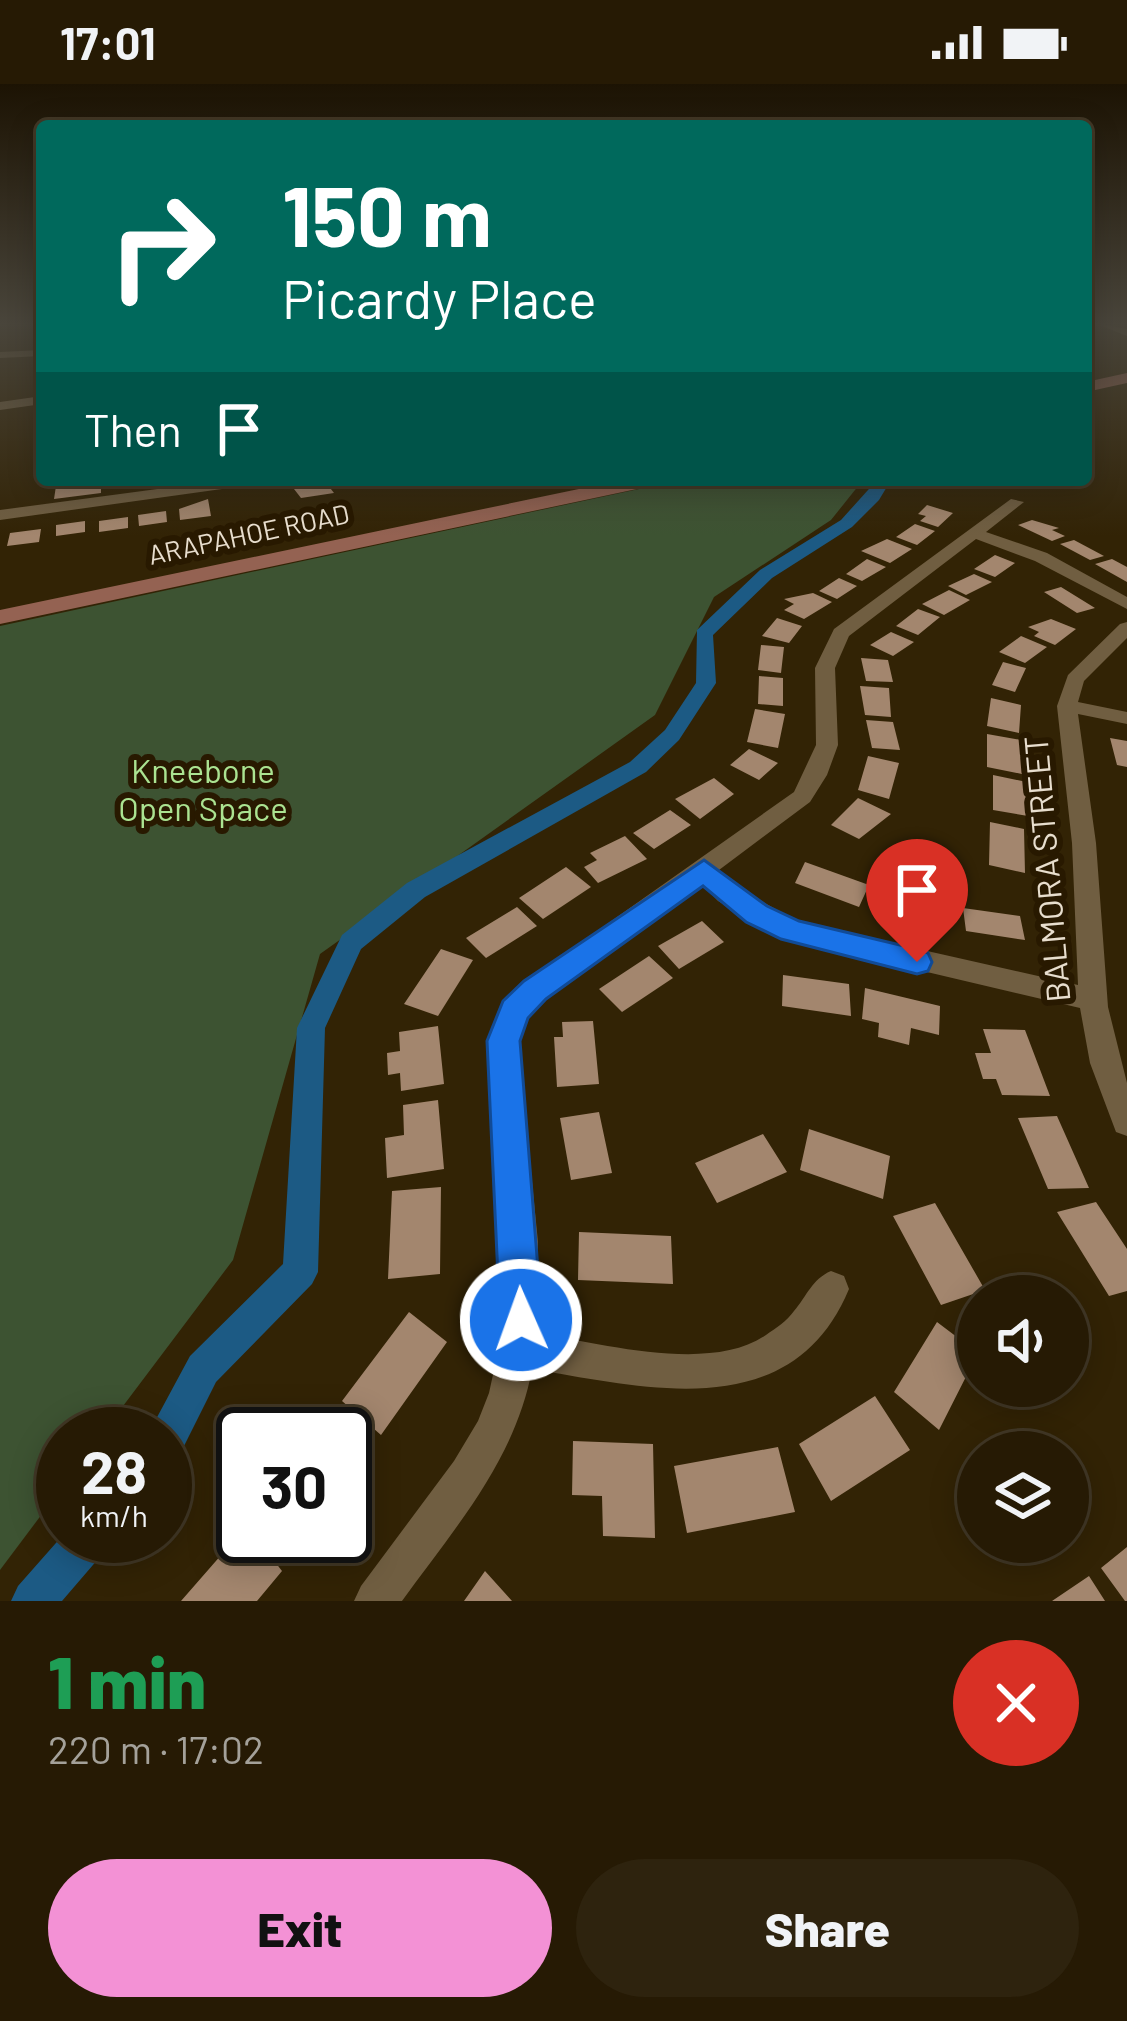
<!DOCTYPE html>
<meta charset="utf-8">
<style>
:root{--surface:#261a04;--page:#2e230e;--text:#f1f3f6;--muted:#a4a19a;--line:#423826;--accent:#f391d5}
body{margin:0;font-family:Barlow,sans-serif;background:var(--page);color:var(--text);height:100vh;display:flex;flex-direction:column;font-size:45px;white-space:nowrap}
*{box-sizing:border-box;margin:0}
p{font-size:39px;color:var(--muted)}
.icon{flex:none;width:66px;height:66px;fill:none;stroke:currentColor;stroke-width:2;stroke-linecap:round;stroke-linejoin:round}
.map{position:relative;height:1517px;overflow:hidden}
.drawer{display:flex;flex-direction:column;background:var(--surface);flex:1}
.drawer>*{flex:none}
.hud{position:absolute;left:36px;top:36px;width:1056px;height:366px;border-radius:12px;box-shadow:0 6px 30px #0003,0 0 0 3px var(--line);background:#00695c;color:#fff;overflow:hidden}
.fabs{position:absolute;left:957px;top:1191px;display:grid;gap:24px}
.fabs a{display:grid;place-items:center;width:132px;height:132px;border-radius:50%;background:var(--surface);box-shadow:0 6px 30px #0003,0 0 0 3px var(--line);font-size:60px}
.speed{position:absolute;left:36px;top:1323px;display:flex;gap:24px;font-size:60px;font-weight:700;text-align:center}
.speed>*{display:grid;place-content:center;width:156px;height:156px;border-radius:50%;background:var(--surface);box-shadow:0 6px 30px #0003,0 0 0 3px var(--line);line-height:1}
.speed small{font-size:30px;font-weight:400}
.speed .limit{border:6px solid #111;border-radius:18px;background:#fff;color:#111}
.pin{position:absolute;display:grid;place-items:center;width:102px;height:102px;color:#fff;margin:-123px -51px;border-radius:50% 50% 50% 0;rotate:-45deg;box-shadow:0 0 12px #0007}
.pin .icon{rotate:45deg}
.me{position:absolute;width:132px;margin:-66px;rotate:358deg;stroke-linejoin:round;filter:drop-shadow(0 0 9px #0008)}
.turn{display:flex;align-items:center;gap:42px;height:252px;padding:0 48px;font-size:54px}
.turn .icon{width:156px;height:156px;stroke-width:2.5}
.turn b{display:block;font-size:84px;line-height:102px}
.then{display:flex;align-items:center;height:114px;padding:0 48px;background:#0003;gap:24px;font-size:45px}
.round{display:grid;place-items:center;flex:none;width:126px;height:126px;border-radius:63px;background:var(--page)}
.overview{display:flex;align-items:center;justify-content:space-between;height:204px;padding:0 48px}
h1{font-size:72px;font-weight:800;line-height:90px;color:#1e9e55}
.button{display:flex;gap:24px;margin-top:auto;padding:24px 48px}
.button a{flex:1;height:138px;border-radius:72px;background:var(--accent);color:#111;font-size:48px;font-weight:800;line-height:138px;text-align:center}
.button a+a{background:var(--page);color:var(--text)}
.status{display:flex;justify-content:space-between;align-items:center;height:84px;padding:0 60px;background:var(--surface);direction:ltr}
.status svg{height:33px;fill:currentColor}
.map>svg:first-child{display:block}
.green{fill:#3d5332}
.lines{fill:none;stroke-linecap:round;stroke-linejoin:round}
.canal{fill:#1c5a84;fill-rule:evenodd}
.building{fill:#a3866e}
.minor{fill:#705e41;fill-rule:evenodd}
.secondary{fill:#946252;fill-rule:evenodd}
.route{fill:#1a73e8;stroke:#114b97;stroke-width:3}
.labels{text-anchor:middle;stroke-width:12;stroke-linejoin:round;paint-order:stroke}
.far-street-label{font-size:27px;fill:#e8dece;stroke:#281900}
.park-label{font-size:33px;fill:#abe391;stroke:#281900}
.street-label{font-size:33px;fill:#e8dece;stroke:#281900}
</style>
<div class="status"><b>17:01</b><svg viewBox="0 0 49 12"><path d="M0 12V9h3v3zM5 12V6h3v6zM10 12V3h3v9zM15 12V0h3v12zM26 1h20v11H26zM47 4h2v5h-2z"/></svg></div>
<div class="map">
<svg width="1127" height="1517" viewBox="0 0 1127 1517">
<rect width="100%" height="100%" fill="#322305"/>
<!-- green -->
<path class="green" d="M 681,396 L 863,396 L 831,436 L 714,513 L 655,631 L 320,870 L 233,1176 L 102,1350 L 63,1350 L 63,1402 L 0,1486 L 0,542 Z"/>
<g class="lines">
<!-- canal -->
<path class="canal" d="M 877,396 L 891,396 L 879,416 L 852,443 L 772,494 L 713,551 L 716,599 L 679,656 L 646,688 L 425,813 L 361,865 L 325,944 L 318,1188 L 312,1200 L 216,1298 L 179,1372 L 165,1378 L 165,1350 L 148,1350 L 190,1272 L 283,1180 L 297,944 L 342,851 L 407,799 L 630,678 L 665,646 L 696,599 L 697,546 L 760,486 L 841,436 Z
M 63,1451 L 111,1452 L 105,1467 L 62,1517 L 11,1517 L 18,1502 Z"/>
</g>
<!-- building -->
<path class="building" d="M 101,396 L 101,409 L 54,415 L 56,402 Z
M 324,396 L 334,409 L 301,414 L 294,405 Z
M 208,415 L 211,432 L 180,436 L 179,425 Z
M 927,421 L 953,429 L 938,443 L 920,437 L 926,432 L 918,430 Z
M 166,427 L 167,438 L 139,442 L 138,431 Z
M 128,433 L 128,444 L 99,448 L 99,437 Z
M 1032,436 L 1059,444 L 1052,446 L 1065,452 L 1052,457 L 1018,441 Z
M 85,437 L 85,448 L 56,452 L 56,441 Z
M 915,440 L 935,447 L 917,461 L 896,453 Z
M 41,445 L 39,458 L 7,462 L 10,449 Z
M 887,455 L 912,465 L 890,479 L 861,467 Z
M 1074,456 L 1104,472 L 1090,476 L 1060,460 Z
M 995,471 L 1015,479 L 995,493 L 974,485 Z
M 867,475 L 886,483 L 862,497 L 846,490 Z
M 1112,475 L 1127,483 L 1127,498 L 1095,480 Z
M 974,490 L 992,498 L 966,511 L 948,502 Z
M 839,494 L 857,502 L 837,515 L 819,507 Z
M 1061,503 L 1095,524 L 1077,529 L 1044,508 Z
M 949,506 L 970,516 L 944,531 L 922,520 Z
M 813,509 L 832,518 L 804,535 L 784,526 L 794,520 L 784,515 Z
M 918,525 L 940,533 L 918,551 L 896,542 Z
M 777,534 L 802,542 L 789,559 L 762,552 Z
M 1051,535 L 1076,545 L 1055,561 L 1034,552 L 1039,548 L 1028,543 Z
M 891,548 L 914,558 L 893,572 L 870,561 Z
M 1021,552 L 1047,563 L 1025,579 L 999,568 Z
M 761,561 L 784,563 L 781,589 L 758,586 Z
M 861,574 L 888,576 L 893,598 L 866,597 Z
M 1003,578 L 1026,584 L 1015,608 L 992,601 Z
M 759,592 L 783,594 L 783,622 L 758,620 Z
M 860,602 L 889,604 L 891,633 L 865,631 Z
M 991,614 L 1021,621 L 1019,649 L 987,642 Z
M 755,625 L 785,630 L 778,664 L 747,658 Z
M 866,636 L 893,638 L 900,666 L 872,664 Z
M 987,650 L 1021,656 L 1022,690 L 987,683 Z
M 1110,654 L 1127,657 L 1127,683 L 1117,681 Z
M 749,665 L 778,679 L 759,696 L 730,681 Z
M 868,672 L 899,679 L 889,715 L 858,706 Z
M 993,691 L 1027,698 L 1028,732 L 993,726 Z
M 714,694 L 734,710 L 700,735 L 675,715 Z
M 858,714 L 891,730 L 859,755 L 831,741 Z
M 670,726 L 691,741 L 654,765 L 633,749 Z
M 990,738 L 1024,745 L 1025,789 L 989,781 Z
M 625,752 L 647,775 L 598,799 L 584,783 L 597,776 L 590,769 Z
M 805,778 L 869,801 L 859,823 L 795,799 Z
M 566,783 L 591,803 L 543,835 L 519,814 Z
M 888,805 L 943,816 L 942,841 L 886,829 Z
M 517,823 L 537,842 L 486,874 L 466,854 Z
M 963,824 L 1020,832 L 1025,856 L 966,847 Z
M 702,837 L 724,858 L 679,885 L 658,862 Z
M 441,865 L 473,876 L 438,932 L 404,920 Z
M 649,872 L 673,894 L 622,928 L 599,905 Z
M 783,891 L 849,900 L 851,932 L 782,922 Z
M 865,904 L 940,922 L 939,951 L 911,944 L 909,961 L 878,953 L 879,939 L 862,935 Z
M 593,937 L 599,1000 L 557,1003 L 554,953 L 563,953 L 562,938 Z
M 438,942 L 444,1000 L 401,1007 L 400,989 L 388,991 L 387,969 L 400,967 L 399,948 Z
M 983,945 L 1025,946 L 1050,1012 L 1002,1011 L 996,995 L 983,995 L 975,969 L 991,969 Z
M 438,1016 L 444,1085 L 387,1094 L 385,1054 L 404,1051 L 403,1021 Z
M 599,1028 L 612,1089 L 571,1096 L 560,1034 Z
M 1057,1032 L 1089,1104 L 1048,1105 L 1018,1034 Z
M 809,1045 L 890,1072 L 883,1115 L 800,1086 Z
M 763,1050 L 787,1088 L 717,1119 L 695,1079 Z
M 441,1103 L 440,1190 L 388,1195 L 392,1107 Z
M 1096,1118 L 1127,1165 L 1127,1207 L 1109,1212 L 1057,1128 Z
M 935,1119 L 985,1206 L 941,1221 L 893,1132 Z
M 579,1148 L 671,1152 L 673,1200 L 578,1196 Z
M 409,1228 L 447,1258 L 381,1351 L 342,1317 Z
M 937,1238 L 978,1269 L 939,1346 L 894,1308 Z
M 875,1312 L 910,1366 L 831,1417 L 799,1360 Z
M 573,1357 L 653,1360 L 655,1454 L 603,1452 L 602,1412 L 572,1411 Z
M 345,1360 L 365,1382 L 345,1406 Z
M 778,1363 L 795,1428 L 687,1449 L 674,1382 Z
M 243,1446 L 243,1452 L 255,1452 L 282,1487 L 257,1517 L 181,1517 Z
M 1127,1463 L 1127,1517 L 1125,1517 L 1101,1484 Z
M 485,1487 L 512,1517 L 464,1517 Z
M 1089,1492 L 1105,1517 L 1052,1517 Z"/>
<g class="lines">
<!-- minor -->
<path class="minor" d="M 1101,240 L 1127,245 L 1127,252 L 1102,242 Z
M 42,266 L 42,272 L 0,274 L 0,268 Z
M 42,312 L 42,320 L 0,326 L 0,318 Z
M 225,396 L 264,396 L 257,400 L 0,436 L 0,426 Z
M 1011,415 L 1024,418 L 986,448 L 1047,469 L 1127,513 L 1127,525 L 1035,477 L 976,455 L 849,552 L 835,584 L 838,661 L 827,691 L 810,718 L 719,786 L 736,803 L 799,838 L 1078,901 L 1072,759 L 1057,622 L 1068,591 L 1120,540 L 1127,538 L 1127,554 L 1084,597 L 1078,618 L 1127,628 L 1127,640 L 1078,630 L 1096,759 L 1108,923 L 1127,999 L 1127,1052 L 1116,1048 L 1090,979 L 1080,924 L 783,854 L 718,817 L 701,799 L 545,914 L 526,933 L 518,957 L 538,1158 L 537,1249 C 599,1259 711,1290 766,1251 C 776,1244 787,1237 794,1227 C 807,1212 812,1195 831,1187 L 844,1192 L 849,1205 C 792,1342 647,1304 532,1285 C 516,1375 454,1445 402,1517 L 354,1517 L 361,1502 L 454,1377 L 478,1337 L 489,1309 L 499,1263 L 503,1158 L 488,957 L 504,919 L 525,898 L 794,708 L 816,661 L 815,584 L 834,545 Z"/>
<!-- secondary -->
<path class="secondary" d="M 1127,289 L 1127,299 L 1086,308 L 1086,298 Z
M 622,396 L 661,396 L 651,402 L 0,540 L 0,526 Z"/>
</g>
<!-- sky -->
<linearGradient id="sky" x2="0" y2="1"><stop stop-color="#1c1303"/><stop offset="0.53" stop-color="#49453b"/><stop offset="1" stop-color="#49453b" stop-opacity="0"/></linearGradient>
<rect width="1127" height="452" fill="url(#sky)"/>
<!-- route -->
<path class="route" d="M 704,776 L 767,822 L 799,837 L 917,865 L 928,869 L 932,878 L 928,887 L 917,890 L 781,855 L 746,838 L 703,802 L 546,915 L 528,934 L 520,957 L 542,1236 L 536,1251 L 521,1257 L 506,1251 L 500,1236 L 487,957 L 503,917 L 524,897 Z"/>
<g class="labels">
<!-- far-street labels -->
<g class="far-street-label">
<text transform="translate(249 451) rotate(-12)" y="9">ARAPAHOE ROAD</text>
</g>
<!-- park labels -->
<g class="park-label">
<text x="203" y="699">Kneebone<tspan x="203" dy="38">Open Space</tspan></text>
</g>
<!-- street labels -->
<g class="street-label">
<text transform="translate(1047 785) rotate(-95)" y="12">BALMORA STREET</text>
</g>
</g>
</svg>
<div class="fabs">
<a><svg class="icon" aria-label="sound" viewBox="0 0 24 24"><path d="M4 9h4l5-4v14l-5-4H4zM17 9q2 3 0 6"/></svg></a>
<a><svg class="icon" aria-label="layers" viewBox="0 0 24 24"><path d="M12 4l9 5-9 5-9-5zM3 14l9 5 9-5"/></svg></a>
</div>
<div class="speed"><div>28<small>km/h</small></div><div class="limit">30</div></div>
<div class="pin" style="left:917px;top:878px;background:#d93025"><svg class="icon" aria-label="arrive" viewBox="0 0 24 24"><path d="M6 21V4h12l-3 4 3 4H6"/></svg></div>
<svg class="me" style="left:521px;top:1236px" viewBox="-20 -20 40 40"><circle r="17" fill="#1a73e8" stroke="#fff" stroke-width="3"/><path d="M0-11L8 9 0 5-8 9z" fill="#fff"/></svg>
<div class="hud">
<div class="turn"><svg class="icon" aria-label="right" viewBox="0 0 24 24"><path d="M7 20v-9h11M14 6l5 5-5 5"/></svg><div><b>150 m</b>Picardy Place</div></div>
<div class="then">Then<svg class="icon" aria-label="arrive" viewBox="0 0 24 24"><path d="M6 21V4h12l-3 4 3 4H6"/></svg></div>
</div>
</div>
<section class="drawer">
<div class="overview"><div><h1>1 min</h1><p>220 m · 17:02</p></div><a class="round" style="background:#d93025;color:#fff"><svg class="icon" aria-label="close" viewBox="0 0 24 24"><path d="M6 6l12 12M18 6L6 18"/></svg></a></div>
<div class="button"><a>Exit</a><a>Share</a></div>
</section>
